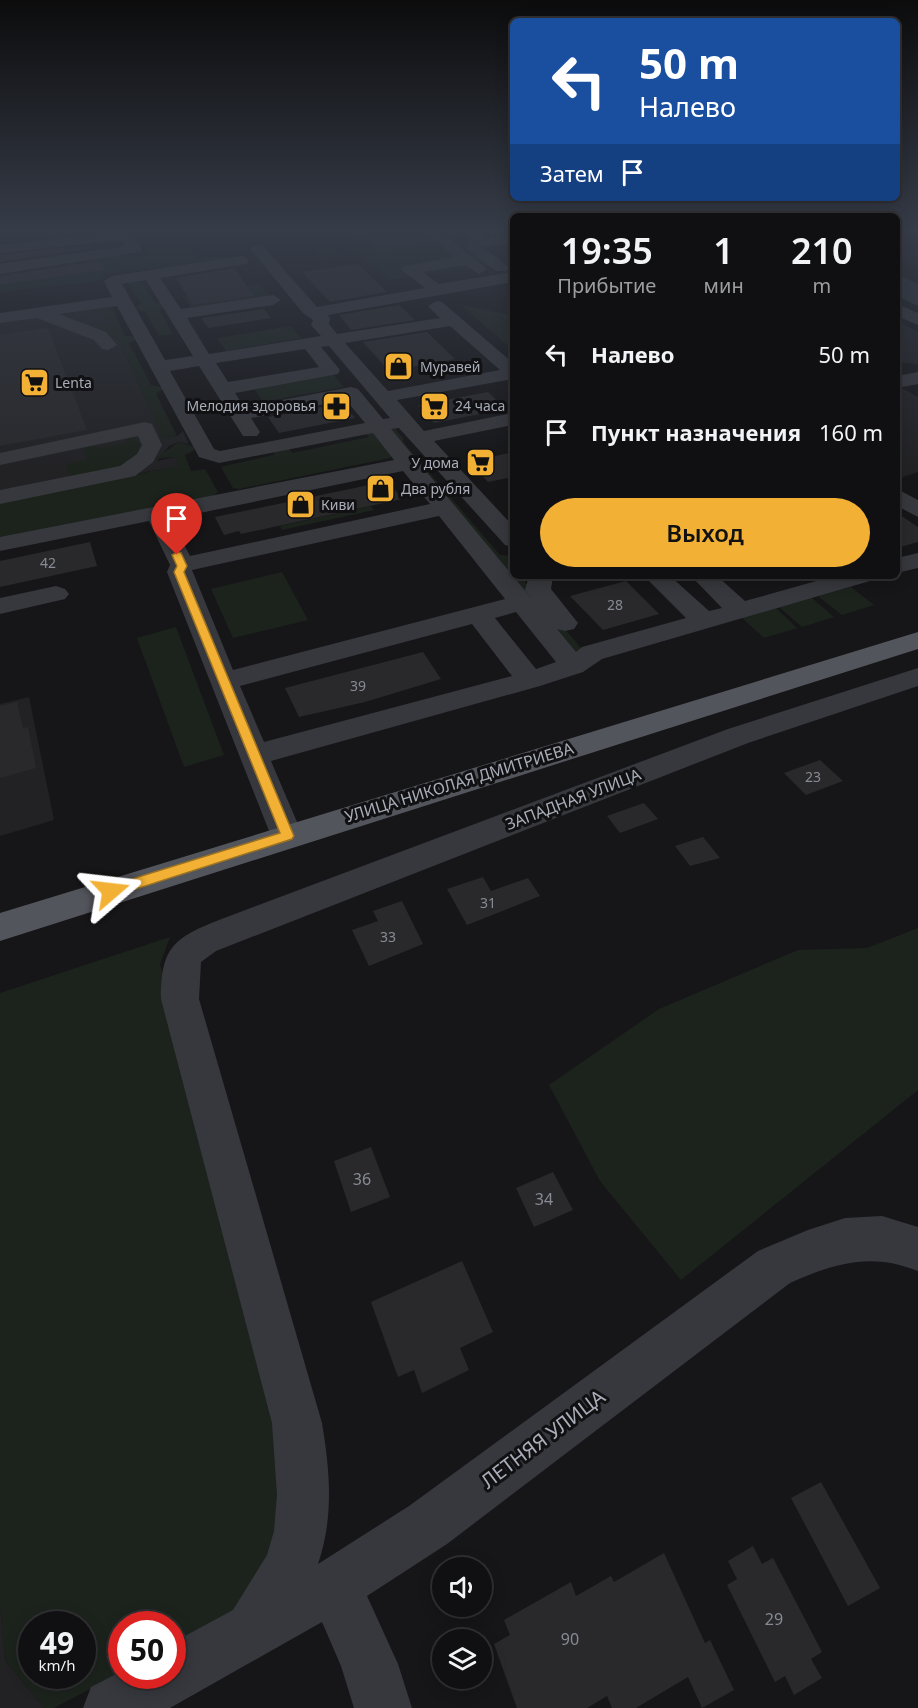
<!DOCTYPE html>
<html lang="ru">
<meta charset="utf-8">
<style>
:root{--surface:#101012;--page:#1e1e20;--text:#f1f3f6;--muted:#9c9d9f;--line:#303032;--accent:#f2b134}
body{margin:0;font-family:"Noto Sans",sans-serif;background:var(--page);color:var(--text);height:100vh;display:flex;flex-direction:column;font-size:22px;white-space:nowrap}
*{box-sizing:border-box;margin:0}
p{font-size:20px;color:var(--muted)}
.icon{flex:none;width:33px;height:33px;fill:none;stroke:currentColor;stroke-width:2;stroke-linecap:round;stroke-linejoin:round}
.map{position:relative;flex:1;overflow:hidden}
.panel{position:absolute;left:510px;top:213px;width:390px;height:366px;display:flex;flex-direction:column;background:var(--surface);border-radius:9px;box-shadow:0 3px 15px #0003,0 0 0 2px var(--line)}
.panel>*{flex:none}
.hud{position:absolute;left:510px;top:18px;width:390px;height:183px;border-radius:9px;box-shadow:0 3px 15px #0003,0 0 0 2px var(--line);background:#1a4fa0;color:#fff;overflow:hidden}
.controls{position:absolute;left:432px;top:1557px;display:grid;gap:12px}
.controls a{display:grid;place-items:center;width:60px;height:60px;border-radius:50%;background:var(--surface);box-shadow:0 3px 15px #0003,0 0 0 2px var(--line);font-size:30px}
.speed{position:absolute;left:18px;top:1611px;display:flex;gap:12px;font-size:30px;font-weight:700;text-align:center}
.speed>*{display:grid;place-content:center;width:78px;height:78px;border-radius:50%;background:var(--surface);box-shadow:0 3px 15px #0003,0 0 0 2px var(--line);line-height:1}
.speed small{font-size:15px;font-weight:400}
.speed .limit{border:9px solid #d22;background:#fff;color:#111}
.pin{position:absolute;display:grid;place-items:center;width:51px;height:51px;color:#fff;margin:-62px -26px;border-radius:50% 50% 50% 0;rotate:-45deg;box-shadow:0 0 6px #0007}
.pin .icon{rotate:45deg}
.me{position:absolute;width:66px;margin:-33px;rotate:73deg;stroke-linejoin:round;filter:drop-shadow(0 0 4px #0008)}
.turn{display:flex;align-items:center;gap:21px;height:126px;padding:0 30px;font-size:27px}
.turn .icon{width:78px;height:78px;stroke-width:2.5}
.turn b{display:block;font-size:42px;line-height:51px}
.then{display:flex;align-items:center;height:57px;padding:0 30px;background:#0003;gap:12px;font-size:22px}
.eta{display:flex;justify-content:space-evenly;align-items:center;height:102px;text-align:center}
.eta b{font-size:36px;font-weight:600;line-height:42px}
.primary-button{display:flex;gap:12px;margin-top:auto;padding:12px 30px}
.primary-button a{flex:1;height:69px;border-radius:36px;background:var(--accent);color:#111;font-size:24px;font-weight:600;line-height:69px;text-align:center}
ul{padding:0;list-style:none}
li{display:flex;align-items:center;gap:18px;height:78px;padding:0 30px}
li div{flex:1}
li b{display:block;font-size:22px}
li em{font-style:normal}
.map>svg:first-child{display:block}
.built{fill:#222225}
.green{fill:#1c231d;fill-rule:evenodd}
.water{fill:#2c353c}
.building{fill:#29292c}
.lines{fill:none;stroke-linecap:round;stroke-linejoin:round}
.minor{fill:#37383d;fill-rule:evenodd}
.major{fill:#53555c;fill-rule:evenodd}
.route{fill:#f2b134;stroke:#9d7322;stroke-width:1.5}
.labels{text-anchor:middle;stroke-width:6;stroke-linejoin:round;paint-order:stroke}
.far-poi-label{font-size:14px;fill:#a8adb8;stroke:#111113;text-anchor:start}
.number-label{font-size:14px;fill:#888b94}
.street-label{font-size:16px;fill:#a8adb8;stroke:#111113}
.near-number-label{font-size:16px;fill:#888b94}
.near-street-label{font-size:20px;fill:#a8adb8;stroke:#111113}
</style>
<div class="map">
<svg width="918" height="1708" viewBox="0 0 918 1708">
<rect width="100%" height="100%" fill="#161618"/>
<!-- built -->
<path class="built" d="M 108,300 L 119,307 L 112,306 L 104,315 L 109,324 L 98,328 L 119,340 L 163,438 L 177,436 L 183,431 L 189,444 L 179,442 L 169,446 L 157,461 L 175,457 L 179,466 L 130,475 L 0,490 L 0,315 Z
M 897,321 L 918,332 L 918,364 L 897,362 Z
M 897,385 L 918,397 L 918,472 L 897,479 Z
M 29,697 L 54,820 L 0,836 L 0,704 Z
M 0,1605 L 5,1660 L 44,1708 L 0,1708 Z"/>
<!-- green -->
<path class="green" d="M 0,231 L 30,231 L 34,239 L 98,231 L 179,231 L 199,259 L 222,256 L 232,258 L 220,262 L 214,260 L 103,275 L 104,278 L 98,281 L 0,292 L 0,285 L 105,270 L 91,260 L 76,262 L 77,266 L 68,267 L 66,264 L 123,254 L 131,258 L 151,255 L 147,248 L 151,247 L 142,233 L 118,233 L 116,231 L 0,244 Z
M 336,231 L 448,231 L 493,265 L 388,280 Z
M 918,232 L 918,266 L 897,257 L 897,236 Z
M 317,241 L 330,243 L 340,254 L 321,259 L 317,251 L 305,243 Z
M 141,281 L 155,303 L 161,303 L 163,308 L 159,310 L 173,334 L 159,336 L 145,312 L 134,308 L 141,304 L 128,283 Z
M 260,284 L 271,297 L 182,309 L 190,307 L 185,298 L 174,298 Z
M 461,305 L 513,315 L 513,350 Z
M 112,306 L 125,336 L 134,336 L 137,340 L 129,343 L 151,385 L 164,388 L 156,394 L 177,436 L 163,439 L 119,340 L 95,327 L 109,324 L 104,315 L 75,309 Z
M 291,326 L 301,338 L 226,351 L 217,338 Z
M 332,373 L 344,387 L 263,402 L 253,387 Z
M 385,427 L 395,429 L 403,438 L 403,442 L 500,555 L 513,556 L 513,576 L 528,576 L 525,582 L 581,648 L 575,653 Z
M 365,432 L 373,432 L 392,456 L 390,458 L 239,489 L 233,488 L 221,467 L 273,455 L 277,449 L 288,447 L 292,453 L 369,437 Z
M 134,437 L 142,448 C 129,472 95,472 70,477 L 66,465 L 87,460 L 83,447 L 93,442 L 96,448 L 127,443 L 126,439 Z
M 179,442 L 194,447 L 194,450 L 185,455 L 191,471 L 205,469 L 218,492 L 211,497 L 0,540 L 0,501 L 178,466 L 175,457 L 154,459 Z
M 371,506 L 374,510 L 282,530 L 280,526 Z
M 282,572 L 308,620 L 233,638 L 211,589 Z
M 851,587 L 874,605 L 842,615 L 818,596 Z
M 812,598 L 834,617 L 802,627 L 779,607 Z
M 776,608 L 797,628 L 764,638 L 741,617 Z
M 176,627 L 224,755 L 184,767 L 137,638 Z
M 918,928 L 918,1090 L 681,1280 L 600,1181 L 549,1085 L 659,1009 L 798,950 L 867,948 Z
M 170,937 L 160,964 L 248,1283 L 279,1410 L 281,1552 L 245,1610 L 173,1647 L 172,1624 L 122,1624 L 121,1673 L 54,1708 L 44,1708 L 5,1660 L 0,1605 L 0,993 ZM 32,1624 L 82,1624 L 82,1676 L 32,1676 Z"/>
<!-- water -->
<path class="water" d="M 897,274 L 918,284 L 918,306 L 897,296 Z"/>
<!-- building -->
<path class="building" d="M 355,231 L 422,231 L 436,244 L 379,252 Z
M 92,245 L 94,248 L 0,262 L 0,255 Z
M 100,261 L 105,270 L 0,285 L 0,276 Z
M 358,264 L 387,292 L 330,302 L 302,272 Z
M 234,268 L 254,296 L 193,305 L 176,278 Z
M 399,305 L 415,320 L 351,330 L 339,315 Z
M 264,309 L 271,318 L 208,328 L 201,318 Z
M 48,328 L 87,430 L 0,446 L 0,335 Z
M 427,332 L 455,359 L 389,371 L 363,342 Z
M 488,392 L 505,409 L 434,423 L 418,405 Z
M 343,403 L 355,418 L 279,433 L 268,417 Z
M 513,452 L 513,477 L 488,482 L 469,462 Z
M 388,481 L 402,499 L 241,534 L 239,531 L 224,535 L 215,517 Z
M 897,513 L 918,527 L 918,542 L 897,548 Z
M 90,542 L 97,566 L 0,587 L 0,561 Z
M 626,581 L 659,614 L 603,630 L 570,596 Z
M 423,652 L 441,679 L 365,702 L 299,717 L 285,688 Z
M 17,702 L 23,728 L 28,727 L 36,768 L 0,778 L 0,706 Z
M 820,760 L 843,781 L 806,795 L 784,773 Z
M 644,803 L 658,819 L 620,833 L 607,816 Z
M 703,837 L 720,858 L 690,866 L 675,846 Z
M 483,877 L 491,891 L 528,878 L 540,896 L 467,925 L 447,889 Z
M 402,901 L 423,944 L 369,966 L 352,930 L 378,921 L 373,911 Z
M 371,1147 L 390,1197 L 351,1212 L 334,1161 Z
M 553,1172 L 573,1210 L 534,1227 L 516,1188 Z
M 462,1261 L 493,1332 L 460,1348 L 469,1370 L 422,1393 L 414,1370 L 398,1377 L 371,1302 Z
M 821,1482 L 880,1588 L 848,1606 L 791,1498 Z
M 753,1546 L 762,1564 L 773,1558 L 822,1652 L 811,1659 L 822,1678 L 794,1695 L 785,1676 L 775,1682 L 727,1585 L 737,1579 L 728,1561 Z
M 664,1553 L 705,1643 L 710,1640 L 734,1690 L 702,1708 L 688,1677 L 636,1708 L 612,1708 L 607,1696 L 587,1708 L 517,1708 L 494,1644 L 510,1635 L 504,1620 L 571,1582 L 576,1596 L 611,1576 L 614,1582 Z"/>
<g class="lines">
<!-- minor -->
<path class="minor" d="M 424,231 L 439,231 L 487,269 L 479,274 L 465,265 L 422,272 L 439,284 L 513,272 L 513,282 L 328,315 L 330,319 L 329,324 L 337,334 L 440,318 L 428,306 L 436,301 L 442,302 L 513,363 L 513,379 L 397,400 L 424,431 L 513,413 L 513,425 L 434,441 L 513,526 L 513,547 L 505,545 L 399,428 L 391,429 L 532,599 L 525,590 L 529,576 L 553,576 L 551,589 L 578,623 L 574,629 L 565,631 L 557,629 L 576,652 L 582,647 L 686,618 L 644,576 L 670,576 L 709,611 L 722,608 L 691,576 L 717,576 L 745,601 L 834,576 L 873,576 L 870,581 L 602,659 L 583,672 L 540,686 L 271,761 L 303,836 L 298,845 L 287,848 L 276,845 L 271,836 L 167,572 L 170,565 L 149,521 L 0,551 L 0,537 L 394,460 L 373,433 L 219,463 L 199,457 L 117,306 L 59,314 L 106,332 L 117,345 L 108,350 L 102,349 L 94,340 L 37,318 L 0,323 L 0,313 L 112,297 L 104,281 L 112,276 L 241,256 L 246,258 L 249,261 L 246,264 L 160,278 L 181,309 L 273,295 L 281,300 L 273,305 L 187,318 L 209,354 L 321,336 L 311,325 L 313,320 L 303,313 L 253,252 L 251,249 L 253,246 L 263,246 L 317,307 L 425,288 L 404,272 L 401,269 L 404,266 L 455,257 ZM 146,280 L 193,356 L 165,360 L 122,284 ZM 450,326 L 500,370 L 388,391 L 345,343 ZM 329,346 L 390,418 L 383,419 L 358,389 L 351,387 L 244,407 L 235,393 L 338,374 L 340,370 L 321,347 ZM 305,349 L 319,367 L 228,382 L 216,363 ZM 199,366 L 243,436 L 257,436 L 260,432 L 251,418 L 346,400 L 365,423 L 220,451 L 214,449 L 170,371 ZM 403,471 L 430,504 L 190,556 L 171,519 ZM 439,516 L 505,599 L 233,670 L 192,570 ZM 516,612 L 556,662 L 536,669 L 495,618 ZM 472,624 L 512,676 L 264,742 L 240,686 Z
M 465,231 L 481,231 L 485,238 L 513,235 L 513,243 L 483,247 L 506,265 L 509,268 L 506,271 L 496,271 L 469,251 L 467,248 L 471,237 Z
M 121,232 L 133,234 L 142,249 L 140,252 L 0,274 L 0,264 L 126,246 L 121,240 L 0,253 L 0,245 Z
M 897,304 L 918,313 L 918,325 L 897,316 Z
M 918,372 L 918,384 L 897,388 L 897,376 Z
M 145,422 L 152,424 L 162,445 L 153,462 L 135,476 L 0,504 L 0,490 L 120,466 L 137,454 L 142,445 L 138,436 L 0,465 L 0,453 Z
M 897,489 L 918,500 L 918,517 L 897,506 Z
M 918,553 L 918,568 L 897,573 L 897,558 Z
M 56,586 L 65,589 L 69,594 L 65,599 L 0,614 L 0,598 Z
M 918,668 L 918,686 L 748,743 L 216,951 L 201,962 L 199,999 L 322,1423 C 330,1471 334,1517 318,1564 L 409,1506 L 758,1251 L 808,1230 L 845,1218 L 882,1216 L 918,1227 L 918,1271 C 871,1252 835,1263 790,1283 L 447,1544 L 367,1596 L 398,1664 L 412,1708 L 354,1708 L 341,1666 L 322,1622 L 170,1708 L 83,1708 L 91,1687 L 122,1671 L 122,1676 L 172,1676 L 172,1643 L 233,1610 L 267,1555 L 274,1531 L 277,1495 L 272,1423 L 161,999 C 161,948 173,938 219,920 L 728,729 Z"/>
<!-- major -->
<path class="major" d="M 918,632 L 918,649 L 0,941 L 0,913 Z"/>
</g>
<!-- sky -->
<linearGradient id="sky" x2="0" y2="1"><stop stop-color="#0c0c0d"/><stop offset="0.49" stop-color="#363c48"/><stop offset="1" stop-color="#363c48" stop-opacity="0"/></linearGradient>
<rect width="918" height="470" fill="url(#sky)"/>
<!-- route -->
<path class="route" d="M 177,552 L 181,553 L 187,566 L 184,572 L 294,836 L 292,839 L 111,897 L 106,895 L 106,887 L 280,833 L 174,572 L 177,566 L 172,555 Z"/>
<!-- icons -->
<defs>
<symbol id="shop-square" viewBox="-11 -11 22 22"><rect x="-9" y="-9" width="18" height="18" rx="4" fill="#f2b134" stroke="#111113"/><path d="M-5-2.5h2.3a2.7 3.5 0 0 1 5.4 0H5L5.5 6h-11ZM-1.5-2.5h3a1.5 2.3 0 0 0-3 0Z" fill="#111"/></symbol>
<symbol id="supermarket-square" viewBox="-11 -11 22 22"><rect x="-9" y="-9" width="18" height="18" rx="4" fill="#f2b134" stroke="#111113"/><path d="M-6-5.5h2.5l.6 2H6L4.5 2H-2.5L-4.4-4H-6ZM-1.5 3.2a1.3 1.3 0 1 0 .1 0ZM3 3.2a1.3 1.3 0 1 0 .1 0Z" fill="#111"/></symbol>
<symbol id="pharmacy-square" viewBox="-11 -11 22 22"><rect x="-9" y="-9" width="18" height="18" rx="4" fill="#f2b134" stroke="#111113"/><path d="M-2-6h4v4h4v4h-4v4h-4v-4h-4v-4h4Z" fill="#111"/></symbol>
</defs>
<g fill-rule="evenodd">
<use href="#shop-square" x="382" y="350" width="33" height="33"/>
<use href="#supermarket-square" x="18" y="366" width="33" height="33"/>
<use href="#pharmacy-square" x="320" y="390" width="33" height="33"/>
<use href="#supermarket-square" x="418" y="390" width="33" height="33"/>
<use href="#supermarket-square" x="464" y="446" width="33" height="33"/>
<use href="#shop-square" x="364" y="472" width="33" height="33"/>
<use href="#shop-square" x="284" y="488" width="33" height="33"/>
</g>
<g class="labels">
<!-- far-poi labels -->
<g class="far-poi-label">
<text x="420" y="372">Муравей</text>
<text x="55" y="388">Lenta</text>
<text x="316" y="411" text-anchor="end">Мелодия здоровья</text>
<text x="455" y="411">24 часа</text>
<text x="459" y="468" text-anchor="end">У дома</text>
<text x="401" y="494">Два рубля</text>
<text x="321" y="510">Киви</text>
</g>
<!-- number labels -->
<g class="number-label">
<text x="48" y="568">42</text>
<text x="615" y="610">28</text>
<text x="358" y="691">39</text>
<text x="813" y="782">23</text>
<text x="488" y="908">31</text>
<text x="388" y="942">33</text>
</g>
<!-- street labels -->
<g class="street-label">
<text transform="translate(459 782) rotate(-17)" y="6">УЛИЦА НИКОЛАЯ ДМИТРИЕВА</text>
<text transform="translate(573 799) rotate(-21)" y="6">ЗАПАДНАЯ УЛИЦА</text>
</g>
<!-- near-number labels -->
<g class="near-number-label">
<text x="362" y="1185">36</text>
<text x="544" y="1205">34</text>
<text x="774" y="1625">29</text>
<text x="570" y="1645">90</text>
</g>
<!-- near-street labels -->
<g class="near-street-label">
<text transform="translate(543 1439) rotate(-37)" y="7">ЛЕТНЯЯ УЛИЦА</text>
</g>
</g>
</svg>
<div class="controls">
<a><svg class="icon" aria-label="sound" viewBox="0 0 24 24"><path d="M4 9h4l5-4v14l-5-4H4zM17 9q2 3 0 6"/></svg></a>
<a><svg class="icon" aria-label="layers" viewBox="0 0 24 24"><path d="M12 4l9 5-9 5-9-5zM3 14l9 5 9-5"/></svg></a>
</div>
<div class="speed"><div>49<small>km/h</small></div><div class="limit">50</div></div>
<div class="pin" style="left:177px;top:555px;background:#d93025"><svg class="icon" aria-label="arrive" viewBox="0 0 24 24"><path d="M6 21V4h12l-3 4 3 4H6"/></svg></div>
<svg class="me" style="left:111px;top:891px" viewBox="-20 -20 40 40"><path d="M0-17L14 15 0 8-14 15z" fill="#f2b134" stroke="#fff" stroke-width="4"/></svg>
<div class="hud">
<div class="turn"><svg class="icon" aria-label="left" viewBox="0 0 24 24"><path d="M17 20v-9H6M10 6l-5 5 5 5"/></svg><div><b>50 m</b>Налево</div></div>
<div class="then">Затем<svg class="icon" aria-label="arrive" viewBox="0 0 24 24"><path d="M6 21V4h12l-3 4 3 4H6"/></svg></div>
</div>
<section class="panel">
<div class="eta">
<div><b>19:35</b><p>Прибытие</p></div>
<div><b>1</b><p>мин</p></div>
<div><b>210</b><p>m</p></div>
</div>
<ul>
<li><svg class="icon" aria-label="left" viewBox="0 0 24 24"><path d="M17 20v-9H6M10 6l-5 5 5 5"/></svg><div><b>Налево</b></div><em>50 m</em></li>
<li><svg class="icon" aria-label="arrive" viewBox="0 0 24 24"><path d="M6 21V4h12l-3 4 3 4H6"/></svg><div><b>Пункт назначения</b></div><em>160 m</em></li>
</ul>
<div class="primary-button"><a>Выход</a></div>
</section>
</div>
